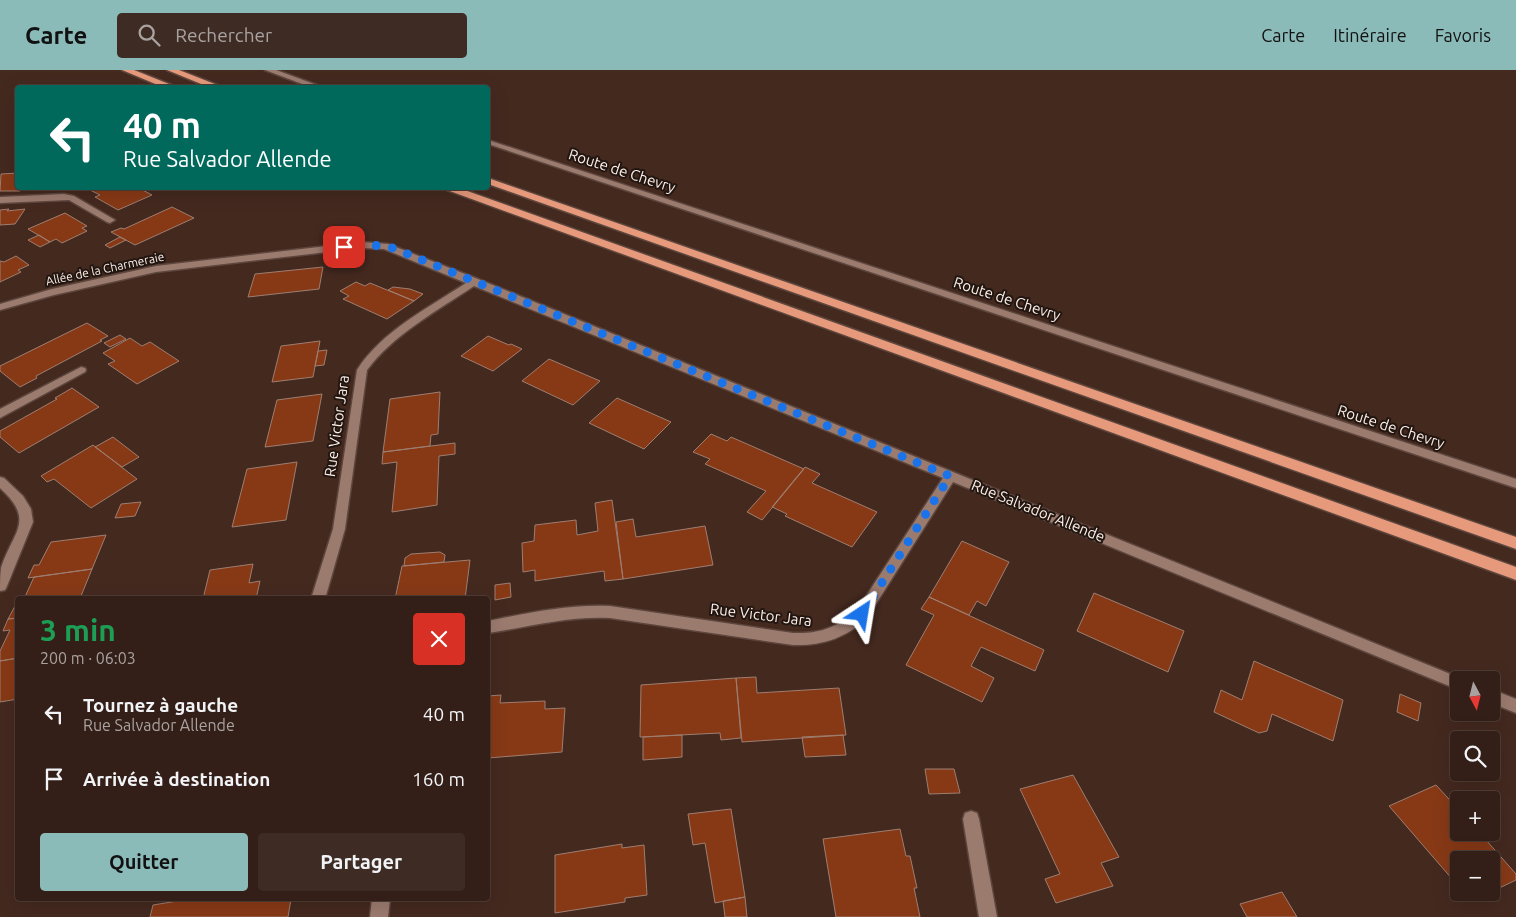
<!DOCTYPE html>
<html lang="fr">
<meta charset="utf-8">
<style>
:root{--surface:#331f17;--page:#3e2c24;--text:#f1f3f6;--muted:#a9a2a1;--line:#4e3d36;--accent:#8bbbb9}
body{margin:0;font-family:Ubuntu,sans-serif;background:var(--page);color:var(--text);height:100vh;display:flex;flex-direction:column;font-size:19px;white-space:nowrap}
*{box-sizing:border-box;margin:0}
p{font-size:16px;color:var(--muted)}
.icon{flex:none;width:28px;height:28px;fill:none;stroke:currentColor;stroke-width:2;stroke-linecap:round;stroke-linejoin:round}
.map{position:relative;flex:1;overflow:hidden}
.details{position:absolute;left:15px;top:526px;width:475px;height:305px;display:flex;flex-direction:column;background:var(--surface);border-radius:5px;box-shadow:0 5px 20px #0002,0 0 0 1px var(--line)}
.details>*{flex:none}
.top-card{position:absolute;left:15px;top:15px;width:475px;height:105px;border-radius:5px;box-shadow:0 5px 20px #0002,0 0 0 1px var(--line);background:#00695c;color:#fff;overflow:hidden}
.needle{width:32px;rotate:173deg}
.fabs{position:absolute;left:1450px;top:601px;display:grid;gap:10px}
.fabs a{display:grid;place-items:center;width:50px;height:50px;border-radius:5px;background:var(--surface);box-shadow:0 5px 20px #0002,0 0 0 1px var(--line);font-size:25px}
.pin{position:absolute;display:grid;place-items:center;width:42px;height:42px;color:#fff;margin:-21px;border-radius:10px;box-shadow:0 2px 8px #0006}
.me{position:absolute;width:55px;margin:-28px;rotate:33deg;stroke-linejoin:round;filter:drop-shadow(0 0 4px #0008)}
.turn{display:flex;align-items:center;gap:18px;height:105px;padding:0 25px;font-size:22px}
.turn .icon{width:65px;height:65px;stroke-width:2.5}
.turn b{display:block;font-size:35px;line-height:42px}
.round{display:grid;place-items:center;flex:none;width:52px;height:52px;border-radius:5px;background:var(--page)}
.headline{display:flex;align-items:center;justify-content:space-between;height:85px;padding:0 25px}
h1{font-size:30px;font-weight:600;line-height:38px;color:#1e9e55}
.primary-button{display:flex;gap:10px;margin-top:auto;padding:10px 25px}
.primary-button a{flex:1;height:58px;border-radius:5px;background:var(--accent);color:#111;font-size:20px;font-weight:600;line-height:58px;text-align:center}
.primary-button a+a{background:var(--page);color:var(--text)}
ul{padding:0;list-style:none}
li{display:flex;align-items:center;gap:15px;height:65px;padding:0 25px}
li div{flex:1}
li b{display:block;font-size:19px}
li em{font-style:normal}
header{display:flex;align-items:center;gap:30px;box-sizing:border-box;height:70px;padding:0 25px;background:var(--accent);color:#111}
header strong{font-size:24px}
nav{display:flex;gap:28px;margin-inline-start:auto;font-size:18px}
.search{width:350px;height:45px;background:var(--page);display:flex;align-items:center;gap:12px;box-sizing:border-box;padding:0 18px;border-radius:5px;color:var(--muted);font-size:19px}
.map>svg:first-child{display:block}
.building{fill:#873916;stroke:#9e7e71}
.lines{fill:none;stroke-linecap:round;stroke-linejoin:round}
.minor-casing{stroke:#5d463d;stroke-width:3}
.highway-casing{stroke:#5d463d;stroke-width:3}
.minor{fill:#9c7b6f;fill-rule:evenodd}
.highway{fill:#e6997b;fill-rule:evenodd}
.route{stroke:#1a73e8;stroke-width:9;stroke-dasharray:0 16.2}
.labels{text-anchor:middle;stroke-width:4;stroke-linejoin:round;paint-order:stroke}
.far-street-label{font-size:12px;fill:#fdeee8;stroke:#221611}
.street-label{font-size:15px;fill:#fdeee8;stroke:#221611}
</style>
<header>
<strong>Carte</strong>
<div class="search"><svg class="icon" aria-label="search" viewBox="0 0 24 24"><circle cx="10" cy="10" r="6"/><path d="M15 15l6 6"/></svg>Rechercher</div>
<nav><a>Carte</a><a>Itinéraire</a><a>Favoris</a></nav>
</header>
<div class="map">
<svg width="1516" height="847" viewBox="0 0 1516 847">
<rect width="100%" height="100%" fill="#44291f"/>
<!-- building -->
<path class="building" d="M 18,103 L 18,118 L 22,118 L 20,121 L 0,121 L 1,104 Z
M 95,118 L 139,118 L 152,125 L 118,140 L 95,127 L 100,125 L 90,120 Z
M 172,137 L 194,148 L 135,175 L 111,162 L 121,158 L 124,159 Z
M 9,139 L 7,141 L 25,139 L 15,154 L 0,155 L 0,140 Z
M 65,143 L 87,156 L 82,158 L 87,161 L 62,173 L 56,169 L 50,172 L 28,159 Z
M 39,165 L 50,172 L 40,177 L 28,170 Z
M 120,167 L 126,170 L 110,178 L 105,175 Z
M 16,186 L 29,195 L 18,200 L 21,202 L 0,212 L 0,191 L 4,192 Z
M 323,197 L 319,219 L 248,227 L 255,204 Z
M 356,212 L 365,216 L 370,213 L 414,231 L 387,249 L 343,229 L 349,226 L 340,221 Z
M 393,217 L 410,219 L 423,224 L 414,231 L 388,220 Z
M 87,253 L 108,266 L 100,270 L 102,271 L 36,306 L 37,308 L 20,317 L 0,301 L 0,296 Z
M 120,265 L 126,269 L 110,277 L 104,273 Z
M 488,266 L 509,275 L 511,274 L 522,279 L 493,301 L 461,286 Z
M 130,268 L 142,276 L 150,272 L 179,291 L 137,314 L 108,294 L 115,291 L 103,283 Z
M 320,271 L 313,307 L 272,312 L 281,276 Z
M 327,280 L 324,295 L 315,296 L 318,281 Z
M 549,289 L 600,311 L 573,335 L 522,311 Z
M 72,318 L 99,337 L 19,383 L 0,367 L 0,361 L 57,329 L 55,328 Z
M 440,322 L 438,364 L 431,365 L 430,376 L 383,382 L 390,329 Z
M 322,324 L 313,371 L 265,377 L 277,330 Z
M 617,328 L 671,352 L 644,379 L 589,353 Z
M 711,364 L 727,371 L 731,367 L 804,399 L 762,450 L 747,442 L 766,421 L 705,394 L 710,389 L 693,382 Z
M 113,367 L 139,387 L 122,397 L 95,377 Z
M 455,373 L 455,384 L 439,386 L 437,435 L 392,442 L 397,392 L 382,394 L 383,382 Z
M 93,375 L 137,409 L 91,438 L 54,409 L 47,412 L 41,406 Z
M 297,392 L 286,450 L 232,457 L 247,399 Z
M 805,397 L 820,404 L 812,413 L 877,442 L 852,477 L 785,446 L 787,444 L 772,437 Z
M 612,430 L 623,509 L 605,511 L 604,501 L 535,511 L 535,500 L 523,502 L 522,473 L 534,471 L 535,455 L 576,450 L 577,465 L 598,461 L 595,433 Z
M 141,432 L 135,446 L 115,448 L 121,434 Z
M 633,449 L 636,467 L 705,456 L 713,495 L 623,509 L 616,452 Z
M 106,465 L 92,499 L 28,508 L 34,495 L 39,495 L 51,472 Z
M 962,471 L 1009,492 L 986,536 L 977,531 L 969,545 L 929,527 Z
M 440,482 L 445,485 L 444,492 L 404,496 L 405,488 L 411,484 Z
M 470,490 L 465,529 L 395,529 L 402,496 Z
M 253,494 L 249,513 L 260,511 L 256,529 L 203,529 L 210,500 Z
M 92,499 L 81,526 L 77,529 L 24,529 L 34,507 Z
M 510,513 L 511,527 L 495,530 L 495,515 Z
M 1094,523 L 1184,561 L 1168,602 L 1077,561 Z
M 929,527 L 1044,580 L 1035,601 L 981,577 L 971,596 L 994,608 L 982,632 L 906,595 L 934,545 L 921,539 Z
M 18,535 L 18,548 L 8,549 L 15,536 Z
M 18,548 L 18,588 L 0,591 L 0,581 L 10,560 L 3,561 L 8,549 Z
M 18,588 L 18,629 L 0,632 L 0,591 Z
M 1254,591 L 1343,630 L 1333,671 L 1272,644 L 1267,661 L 1259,663 L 1214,642 L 1221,620 L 1242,630 Z
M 756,607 L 757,623 L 839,618 L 846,665 L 742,672 L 736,608 Z
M 736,608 L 741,668 L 721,670 L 720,663 L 640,667 L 641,615 Z
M 1400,624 L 1421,633 L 1418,651 L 1397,642 Z
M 501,625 L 500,633 L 545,631 L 545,639 L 565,638 L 562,682 L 488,688 L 488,626 Z
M 682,665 L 682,687 L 643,690 L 643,667 Z
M 843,665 L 846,685 L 805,687 L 802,667 Z
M 925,699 L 954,699 L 960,723 L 929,724 Z
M 1073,705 L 1119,787 L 1101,793 L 1113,816 L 1056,833 L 1045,809 L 1060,804 L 1020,719 Z
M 1436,715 L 1459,740 L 1459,762 L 1479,762 L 1516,804 L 1516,810 L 1491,822 L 1491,790 L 1459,790 L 1459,817 L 1389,736 Z
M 731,739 L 745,827 L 715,833 L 705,773 L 693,775 L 688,744 Z
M 900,759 L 906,786 L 910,786 L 917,818 L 914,818 L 920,847 L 836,847 L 823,769 Z
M 622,774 L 622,778 L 644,775 L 647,825 L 625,828 L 625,832 L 555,843 L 555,785 Z
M 1282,822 L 1297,847 L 1247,847 L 1240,834 Z
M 1463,822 L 1489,822 L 1471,831 Z
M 745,827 L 747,847 L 725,847 L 723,831 Z
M 190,829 L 291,829 L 288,847 L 150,847 L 153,835 Z"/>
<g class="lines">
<defs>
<path id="minor" d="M 265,0 L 276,0 L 325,18 L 313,18 Z
M 488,70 L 1516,409 L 1516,418 L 488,74 Z
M 64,124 L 74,126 L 115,150 L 110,153 L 107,152 L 69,130 L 0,133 L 0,127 Z
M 362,172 L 388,174 L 478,209 L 1465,610 L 1459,610 L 1459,619 L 1454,618 L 953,412 L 867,548 C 846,568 822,576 793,575 L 610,548 C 568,546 529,557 488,563 L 488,551 C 528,543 569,534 610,536 L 793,563 C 819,564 837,558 857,540 L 943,408 L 474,216 C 437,241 394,264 367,300 L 345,459 L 325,529 L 311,529 L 333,459 L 357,300 C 382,261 428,238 466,213 L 384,179 L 362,178 L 156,202 L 54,225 L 0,240 L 0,234 L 52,219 L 156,196 Z
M 81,297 L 85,298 L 86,300 L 85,302 L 0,348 L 0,339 Z
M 0,407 L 4,408 L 23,426 L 31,439 L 33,452 L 7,516 L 5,520 L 0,521 C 0,514 0,505 1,498 C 13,461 36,451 0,418 Z
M 1491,619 L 1516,629 L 1516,643 L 1491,633 Z
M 971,741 L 977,743 L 979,749 L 997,847 L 979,847 L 963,749 L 965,743 Z
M 372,829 L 390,829 L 388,847 L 370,847 Z"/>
<path id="highway" d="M 122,0 L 134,0 L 179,18 L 165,18 Z
M 167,0 L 179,0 L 225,18 L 211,18 Z
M 488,108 L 1516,467 L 1516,479 L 488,114 Z
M 446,118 L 459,118 L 1516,497 L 1516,510 L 447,120 Z"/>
</defs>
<!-- minor casing -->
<use href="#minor" class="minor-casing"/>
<!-- highway casing -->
<use href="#highway" class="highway-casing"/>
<!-- minor -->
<use href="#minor" class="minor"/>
<!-- highway -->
<use href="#highway" class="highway"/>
</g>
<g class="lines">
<!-- route -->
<path class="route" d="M 344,177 L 372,175 L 393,178 L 950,406 L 862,544"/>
</g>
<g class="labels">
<!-- far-street labels -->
<g class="far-street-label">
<text transform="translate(105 199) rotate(-12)" y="4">Allée de la Charmeraie</text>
</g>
<!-- street labels -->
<g class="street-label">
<text transform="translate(622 101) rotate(18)" y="5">Route de Chevry</text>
<text transform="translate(1007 229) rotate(18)" y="5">Route de Chevry</text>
<text transform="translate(337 356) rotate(-82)" y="5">Rue Victor Jara</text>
<text transform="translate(1391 357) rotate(18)" y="5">Route de Chevry</text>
<text transform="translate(1038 441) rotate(22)" y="5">Rue Salvador Allende</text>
<text transform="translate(761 545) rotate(7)" y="5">Rue Victor Jara</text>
</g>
</g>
</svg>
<div class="fabs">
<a><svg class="needle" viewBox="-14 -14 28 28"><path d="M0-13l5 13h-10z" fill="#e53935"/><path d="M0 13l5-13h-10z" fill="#a9a2a1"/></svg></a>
<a><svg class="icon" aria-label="search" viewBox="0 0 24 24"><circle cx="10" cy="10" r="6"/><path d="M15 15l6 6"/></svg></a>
<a>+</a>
<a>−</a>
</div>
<div class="pin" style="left:344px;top:177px;background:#d93025"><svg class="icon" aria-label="arrive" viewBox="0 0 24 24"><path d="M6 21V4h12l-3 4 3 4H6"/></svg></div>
<svg class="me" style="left:862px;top:544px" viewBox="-20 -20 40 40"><path d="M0-17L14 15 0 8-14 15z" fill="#1a73e8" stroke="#fff" stroke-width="4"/></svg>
<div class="top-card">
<div class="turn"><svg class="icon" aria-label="left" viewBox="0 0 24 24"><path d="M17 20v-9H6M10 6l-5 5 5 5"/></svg><div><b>40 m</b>Rue Salvador Allende</div></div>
</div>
<section class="details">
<div class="headline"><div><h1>3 min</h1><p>200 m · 06:03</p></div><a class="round" style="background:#d93025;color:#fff"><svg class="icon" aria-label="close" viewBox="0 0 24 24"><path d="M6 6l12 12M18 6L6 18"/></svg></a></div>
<ul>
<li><svg class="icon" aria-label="left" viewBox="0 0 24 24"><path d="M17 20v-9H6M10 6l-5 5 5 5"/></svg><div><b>Tournez à gauche</b><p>Rue Salvador Allende</p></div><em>40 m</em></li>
<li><svg class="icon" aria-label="arrive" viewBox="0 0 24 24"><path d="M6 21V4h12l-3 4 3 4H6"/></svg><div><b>Arrivée à destination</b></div><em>160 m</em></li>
</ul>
<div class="primary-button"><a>Quitter</a><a>Partager</a></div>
</section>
</div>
